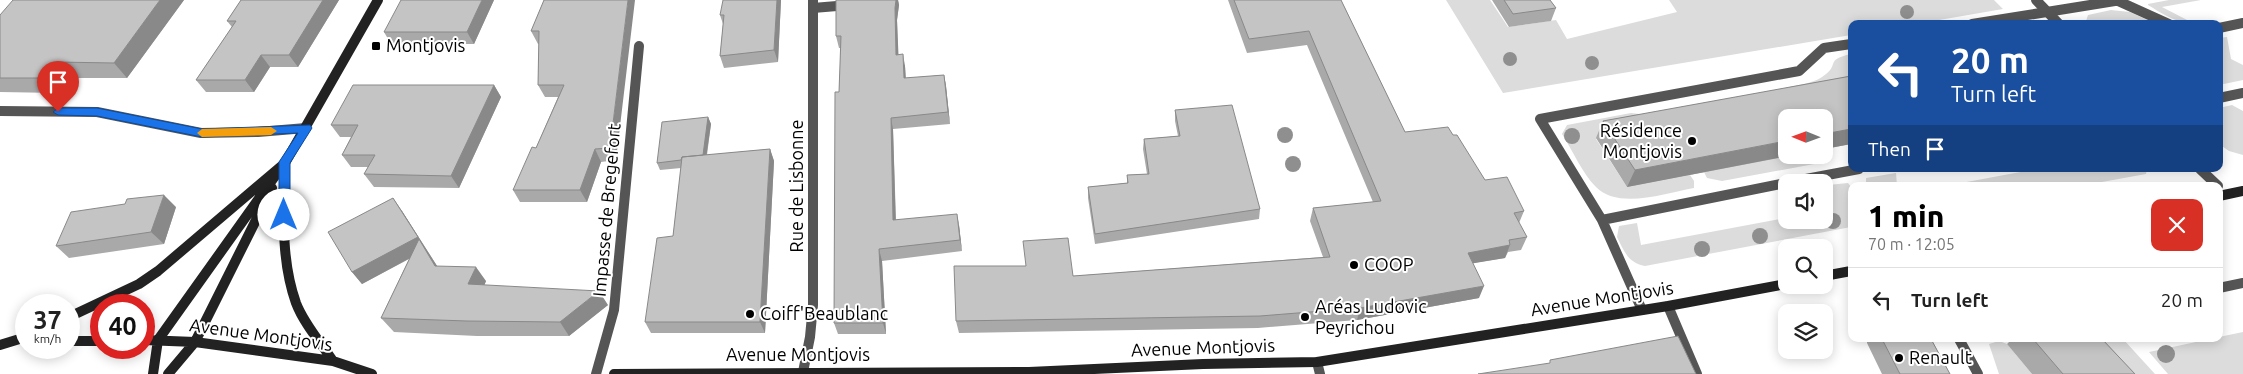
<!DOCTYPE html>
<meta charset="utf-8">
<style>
:root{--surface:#fff;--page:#f2f2f2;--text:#222;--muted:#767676;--line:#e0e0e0;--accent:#000}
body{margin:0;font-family:Ubuntu,sans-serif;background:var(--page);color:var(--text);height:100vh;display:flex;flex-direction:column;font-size:19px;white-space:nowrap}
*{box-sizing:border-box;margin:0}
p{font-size:16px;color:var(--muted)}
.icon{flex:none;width:28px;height:28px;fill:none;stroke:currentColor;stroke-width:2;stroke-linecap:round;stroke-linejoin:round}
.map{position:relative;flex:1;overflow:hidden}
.drawer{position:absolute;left:1848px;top:182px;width:375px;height:160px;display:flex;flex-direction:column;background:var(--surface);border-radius:10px;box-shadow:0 2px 12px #0003}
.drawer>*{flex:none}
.banner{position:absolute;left:1848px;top:20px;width:375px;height:152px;border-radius:10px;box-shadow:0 2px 12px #0003;background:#1a4fa0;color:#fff;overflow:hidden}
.needle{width:32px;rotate:271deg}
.controls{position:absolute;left:1778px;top:109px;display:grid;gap:10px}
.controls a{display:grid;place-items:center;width:55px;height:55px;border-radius:10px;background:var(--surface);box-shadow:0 2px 12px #0003;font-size:25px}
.speed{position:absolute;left:15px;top:294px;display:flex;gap:10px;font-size:25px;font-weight:700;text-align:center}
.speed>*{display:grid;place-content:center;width:65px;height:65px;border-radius:50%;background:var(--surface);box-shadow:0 2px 12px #0003;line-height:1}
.speed small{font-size:12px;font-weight:400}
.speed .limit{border:8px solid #d22;background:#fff;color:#111}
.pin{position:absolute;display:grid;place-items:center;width:42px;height:42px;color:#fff;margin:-51px -21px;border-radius:50% 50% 50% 0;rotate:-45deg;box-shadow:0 0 5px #0007}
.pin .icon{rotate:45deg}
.me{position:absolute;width:55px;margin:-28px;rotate:0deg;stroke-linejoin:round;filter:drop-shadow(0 0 4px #0008)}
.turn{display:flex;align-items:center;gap:18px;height:105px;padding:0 20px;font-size:22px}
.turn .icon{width:65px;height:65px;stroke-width:2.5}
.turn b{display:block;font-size:35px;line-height:42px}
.then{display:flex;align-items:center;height:48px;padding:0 20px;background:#0003;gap:10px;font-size:19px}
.round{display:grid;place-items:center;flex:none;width:52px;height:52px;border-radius:10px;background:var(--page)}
.headline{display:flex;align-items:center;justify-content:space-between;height:85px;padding:0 20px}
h1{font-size:30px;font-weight:800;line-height:38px;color:var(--accent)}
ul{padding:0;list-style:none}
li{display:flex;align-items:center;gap:15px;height:65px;padding:0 20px;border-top:1px solid var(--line)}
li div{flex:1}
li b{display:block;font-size:19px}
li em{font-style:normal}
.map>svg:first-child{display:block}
.green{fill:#dcdcdc}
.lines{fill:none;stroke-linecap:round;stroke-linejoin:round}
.lane{stroke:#555;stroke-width:10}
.street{stroke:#555;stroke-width:10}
.secondary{stroke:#222;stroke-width:10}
.tree{fill:#8f8f8f}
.wall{fill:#a9a9a9}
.shaded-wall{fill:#898989}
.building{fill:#c4c4c4;stroke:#898989}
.route{fill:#1a73e8;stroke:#114b97}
.slow{fill:#f59e0b}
.poi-dot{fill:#000;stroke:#fff;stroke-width:2}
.labels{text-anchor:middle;stroke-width:4;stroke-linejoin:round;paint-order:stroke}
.poi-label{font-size:18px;fill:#000;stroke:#fff;text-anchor:start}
.street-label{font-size:18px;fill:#000;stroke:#fff}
</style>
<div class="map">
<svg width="2243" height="374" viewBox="0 0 2243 374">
<rect width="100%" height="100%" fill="#fff"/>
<!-- green -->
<path class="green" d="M 1446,0 L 1490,0 L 1508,27 L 1556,20 L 1567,39 L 1677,12 L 1669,0 L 1994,0 L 2003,9 L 1916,24 L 1851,24 L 1851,35 L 1503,93 Z
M 2169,0 L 2201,0 L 2162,7 L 2191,22 C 2178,25 2160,12 2148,5 L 2148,4 Z
M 2111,10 L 2130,12 L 2156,24 L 2085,24 L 2088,15 Z
M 2227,37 L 2231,59 L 2243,65 L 2243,80 L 2219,85 L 2219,38 Z
M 1851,54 L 1851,91 L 1799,101 L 1789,87 C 1802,84 1816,83 1826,74 C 1839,64 1825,60 1851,54 Z
M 2232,105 L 2243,111 L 2243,155 L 2229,151 L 2219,144 L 2219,108 Z
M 1631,113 L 1648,115 L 1596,139 L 1627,187 L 1690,175 L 1694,181 L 1694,188 C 1666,193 1618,210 1596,187 C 1582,173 1573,151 1562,134 L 1567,125 Z
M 1824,153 L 1825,162 L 1722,181 L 1707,178 L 1704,172 L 1793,155 L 1824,155 Z
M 2037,169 L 2147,169 L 2146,174 L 2080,186 L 1945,186 Z
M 1896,173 L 1897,186 L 1866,186 L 1866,178 Z
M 1848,183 L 1851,187 L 1851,227 L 1645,266 C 1628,263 1624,251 1617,237 L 1619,226 L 1637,223 L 1641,245 L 1786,218 L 1786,220 L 1824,220 L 1824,211 L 1832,209 L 1828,185 Z
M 2243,332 L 2243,374 L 2168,374 L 2149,352 L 2210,339 L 2219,339 L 2219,337 Z
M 2101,339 L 2123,339 L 2155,374 L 2132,374 Z
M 1999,341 L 2007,344 L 2032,374 L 1999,374 L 1989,344 Z"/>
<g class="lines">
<!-- lane -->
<path class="lane" d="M 2118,1 L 2169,24
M 813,8 L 849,5
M 1972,24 L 2121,0
M 2219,28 L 2243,23
M 2219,98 L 2243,93
M 0,111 L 97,112 L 201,133 L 258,132 L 306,128
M 1790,182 L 1859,169
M 1786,183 L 1602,220 L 1540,119 L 1799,71 L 1824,48 L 1851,44
M 1602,220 L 1642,310
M 2219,288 L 2243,283
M 1668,306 L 1697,374
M 1959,339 L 1978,374"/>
<!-- street -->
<path class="street" d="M 2036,0 L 2059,24
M 2200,169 L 2218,186
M 1317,362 L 1320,374
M 803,372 L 810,337 L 813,305 L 813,0
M 596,374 L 614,310 L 639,46"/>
<!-- secondary -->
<path class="secondary" d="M 285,163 C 284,210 280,258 296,303 C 304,324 321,343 333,361
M 2219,196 L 2243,191
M 1824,276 L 1851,271
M 69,317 L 139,284 L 158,271 L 285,163 L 378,0
M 144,340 L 195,342 L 333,361 L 372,374
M 69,341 L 101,341
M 0,345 L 26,337
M 153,374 L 158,340 L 275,176
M 168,374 L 195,342 L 272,188
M 614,374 L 1029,372 L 1203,364 L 1317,362 L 1668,306 L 1786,284"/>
</g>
<!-- trees -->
<g class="tree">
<circle cx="1907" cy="12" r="7"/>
<circle cx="1510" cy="59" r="7"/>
<circle cx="1592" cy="63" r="7"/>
<circle cx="1285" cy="135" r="8"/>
<circle cx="1572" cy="136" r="8"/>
<circle cx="1293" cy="164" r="8"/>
<circle cx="1833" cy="221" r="8"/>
<circle cx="1760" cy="236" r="8"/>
<circle cx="1702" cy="249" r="8"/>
<circle cx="2166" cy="354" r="9"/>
</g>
<!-- wall -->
<path class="wall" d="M 184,0 L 127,78 L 70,78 L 58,93 L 0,92 L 0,15 Z
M 241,0 L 339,0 L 298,67 L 270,67 L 254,92 L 206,92 L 196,80 L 232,27 L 227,21 Z
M 494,0 L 474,44 L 391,44 L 384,32 Z
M 544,0 L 616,160 L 601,162 L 587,202 L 520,202 L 513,190 L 536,148 L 558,97 L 545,97 L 538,85 L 539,44 L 538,44 L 531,31 Z
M 781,0 L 778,62 L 724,68 L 720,56 L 723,24 L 720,15 Z
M 839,0 L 898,0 L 899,5 L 897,20 L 898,55 L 905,66 L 906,78 L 944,75 L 946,86 L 950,124 L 893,129 L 896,220 L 959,225 L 962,251 L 882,261 L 886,334 L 838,334 L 834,323 L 839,92 L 841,48 L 839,48 L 836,36 Z
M 1228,0 L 1341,0 L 1405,132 L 1453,135 L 1485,180 L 1524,211 L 1519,223 L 1527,237 L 1521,250 L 1508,252 L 1505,258 L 1473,263 L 1479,298 L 1357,320 L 1258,328 L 959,333 L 956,321 L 1073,276 L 1323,257 L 1310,221 L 1313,208 L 1373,202 L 1307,45 L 1247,53 Z
M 1492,0 L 1550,0 L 1556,8 L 1551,21 L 1509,27 Z
M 1851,76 L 1851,144 L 1627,187 L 1596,138 L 1603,121 Z
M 494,85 L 501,97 L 459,188 L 374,187 L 364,174 L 368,167 L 351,167 L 342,155 L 351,137 L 340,137 L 331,125 Z
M 1175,110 L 1260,209 L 1259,219 L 1095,244 L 1088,198 L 1088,187 L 1127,183 L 1127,175 L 1147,174 L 1143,149 L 1144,139 L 1178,136 L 1175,121 Z
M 708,117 L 711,124 L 707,155 L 770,149 L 774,161 L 765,333 L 651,333 L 645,322 L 673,236 L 681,168 L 660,170 L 657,163 Z
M 176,207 L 164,244 L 69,258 L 56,246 Z
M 402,211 L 437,266 L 486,281 L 484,285 L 608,305 L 569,336 L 477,336 L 394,332 L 381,318 L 409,259 L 362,284 L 352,272 Z
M 1867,339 L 1931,339 L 1950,374 L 1882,374 L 1867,343 Z
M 2012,339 L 2102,339 L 2135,374 L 2032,374 L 2007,344 Z"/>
<!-- shaded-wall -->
<path class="shaded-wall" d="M 160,0 L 184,0 L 127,78 L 114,63 Z
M 323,0 L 339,0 L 298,67 L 289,55 Z
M 482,0 L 494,0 L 474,44 L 467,32 Z
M 628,0 L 635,0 L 616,160 L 610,148 Z
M 777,0 L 781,0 L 778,62 L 774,50 Z
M 896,0 L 898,0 L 899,5 L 897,20 L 899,67 L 896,55 L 895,8 Z
M 903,54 L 905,66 L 906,90 L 904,78 Z
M 261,55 L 270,67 L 254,92 L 245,80 Z
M 56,62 L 70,78 L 58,93 L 43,78 Z
M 944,75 L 946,86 L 950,124 L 948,112 Z
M 494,85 L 501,97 L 459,188 L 451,176 Z
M 708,117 L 711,124 L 705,165 L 702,158 Z
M 891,118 L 893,129 L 896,232 L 893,220 Z
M 1851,129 L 1851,144 L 1824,149 L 1824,134 Z
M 1786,141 L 1786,155 L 1793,155 L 1627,187 L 1635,170 Z
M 595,149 L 601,162 L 587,202 L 580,190 Z
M 770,149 L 774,161 L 765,333 L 760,322 Z
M 164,195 L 176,207 L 164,244 L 151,232 Z
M 393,198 L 402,211 L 446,280 L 435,266 L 425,250 L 362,284 L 352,272 Z
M 957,214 L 959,225 L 962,251 L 960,240 Z
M 1510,245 L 1505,258 L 1463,265 L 1468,253 Z
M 879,249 L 882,261 L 886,334 L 883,323 Z
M 476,267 L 486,281 L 479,299 L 468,284 Z
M 1484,286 L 1479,298 L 1357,320 L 1360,308 Z
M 599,291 L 608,305 L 569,336 L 560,322 Z"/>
<!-- building -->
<path class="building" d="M 13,0 L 160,0 L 114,63 L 56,62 L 43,78 L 0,78 L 0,15 Z
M 241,0 L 323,0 L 289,55 L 261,55 L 245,80 L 196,80 L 236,21 L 227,21 Z
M 401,0 L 482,0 L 467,32 L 384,32 Z
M 544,0 L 628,0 L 610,148 L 595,149 L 580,190 L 513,190 L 532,147 L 536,148 L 564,85 L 538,85 L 539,31 L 531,31 Z
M 723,0 L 777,0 L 774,50 L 720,56 L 724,15 L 720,15 Z
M 836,0 L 896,0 L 895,8 L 896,55 L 903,54 L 904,78 L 944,75 L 948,112 L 891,118 L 893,220 L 957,214 L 960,240 L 879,249 L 883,323 L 834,323 L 835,92 L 839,92 L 841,36 L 836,36 Z
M 1234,0 L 1341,0 L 1405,132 L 1448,127 L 1453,135 L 1457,135 L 1485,180 L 1507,177 L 1524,211 L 1514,213 L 1527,237 L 1509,240 L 1510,245 L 1468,253 L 1484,286 L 1360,308 L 1260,316 L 956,321 L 954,266 L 1026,266 L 1023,241 L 1068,238 L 1073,276 L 1330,257 L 1313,208 L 1381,201 L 1309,31 L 1249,39 Z
M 1504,0 L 1550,0 L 1556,8 L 1513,14 Z
M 1851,76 L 1851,129 L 1824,134 L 1824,118 L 1786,118 L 1786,141 L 1635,170 L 1603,121 Z
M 353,85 L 494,85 L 451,176 L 364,174 L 375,155 L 342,155 L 358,125 L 331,125 Z
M 1232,105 L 1260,209 L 1095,234 L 1088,187 L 1128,183 L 1127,175 L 1149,174 L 1144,139 L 1180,136 L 1175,110 Z
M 708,117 L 703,155 L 682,157 L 681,160 L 657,163 L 662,122 Z
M 770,149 L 760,322 L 645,322 L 657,238 L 673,236 L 682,157 Z
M 164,195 L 151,232 L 56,246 L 71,212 L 125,204 L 127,199 Z
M 393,198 L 418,237 L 352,272 L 328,232 Z
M 419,239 L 435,266 L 476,267 L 468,284 L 599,291 L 560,322 L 467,321 L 381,318 Z
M 1678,336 L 1696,374 L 1478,374 L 1550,363 L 1550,360 Z
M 1882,339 L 1931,339 L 1950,374 L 1900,374 Z
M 2033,339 L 2102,339 L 2135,374 L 2063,374 Z"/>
<!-- route -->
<path class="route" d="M 58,108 L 97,108 L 202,129 L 310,125 L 312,128 L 290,163 L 290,215 L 284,220 L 279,215 L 279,162 L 298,133 L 202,137 L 97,116 L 58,115 L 53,112 Z"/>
<!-- slow -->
<path class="slow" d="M 271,127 L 277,131 L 271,135 L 202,137 L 197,133 L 202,129 Z"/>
<!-- markers -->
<g class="poi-dot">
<rect x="371" y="41" width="10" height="10" rx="2.5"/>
<circle cx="1692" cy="141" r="5"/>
<circle cx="1354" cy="265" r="5"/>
<circle cx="750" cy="314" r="5"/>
<circle cx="1305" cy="317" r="5"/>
<circle cx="1899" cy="358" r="5"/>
</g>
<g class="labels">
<!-- poi labels -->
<g class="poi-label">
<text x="386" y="52">Montjovis</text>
<text x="1682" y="137" text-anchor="end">Résidence<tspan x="1682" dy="21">Montjovis</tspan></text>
<text x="1364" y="271">COOP</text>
<text x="1315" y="313">Aréas Ludovic<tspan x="1315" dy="21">Peyrichou</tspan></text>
<text x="760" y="320">Coiff'Beaublanc</text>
<text x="1909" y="364">Renault</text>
</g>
<!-- street labels -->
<g class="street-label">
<text transform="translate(797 186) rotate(-90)" y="6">Rue de Lisbonne</text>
<text transform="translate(607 210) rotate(-85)" y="6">Impasse de Bregefort</text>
<text transform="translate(1602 299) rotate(-9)" y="6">Avenue Montjovis</text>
<text transform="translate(261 335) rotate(8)" y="6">Avenue Montjovis</text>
<text transform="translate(1203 348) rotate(-2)" y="6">Avenue Montjovis</text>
<text x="798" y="361">Avenue Montjovis</text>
</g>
</g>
</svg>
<div class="controls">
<a><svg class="needle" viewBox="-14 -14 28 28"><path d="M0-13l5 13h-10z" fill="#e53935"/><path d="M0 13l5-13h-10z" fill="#767676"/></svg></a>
<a><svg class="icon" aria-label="sound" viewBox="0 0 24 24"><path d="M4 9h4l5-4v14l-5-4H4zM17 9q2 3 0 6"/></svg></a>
<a><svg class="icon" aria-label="search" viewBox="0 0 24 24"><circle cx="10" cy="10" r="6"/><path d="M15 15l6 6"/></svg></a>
<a><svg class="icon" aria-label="layers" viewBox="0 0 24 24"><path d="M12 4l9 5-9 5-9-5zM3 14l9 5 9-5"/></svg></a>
</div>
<div class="speed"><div>37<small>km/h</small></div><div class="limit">40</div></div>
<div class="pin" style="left:58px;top:112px;background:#d93025"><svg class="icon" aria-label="arrive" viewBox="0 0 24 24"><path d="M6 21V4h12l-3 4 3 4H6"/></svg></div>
<svg class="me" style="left:284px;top:215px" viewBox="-20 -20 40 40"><circle r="19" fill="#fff"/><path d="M0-13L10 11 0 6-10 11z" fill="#1a73e8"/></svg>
<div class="banner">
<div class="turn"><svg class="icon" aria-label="left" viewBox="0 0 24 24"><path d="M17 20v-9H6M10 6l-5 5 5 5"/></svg><div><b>20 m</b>Turn left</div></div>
<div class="then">Then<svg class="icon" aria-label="arrive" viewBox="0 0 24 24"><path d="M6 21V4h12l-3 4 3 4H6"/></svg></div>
</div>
<section class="drawer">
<div class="headline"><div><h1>1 min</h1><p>70 m · 12:05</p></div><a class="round" style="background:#d93025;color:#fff"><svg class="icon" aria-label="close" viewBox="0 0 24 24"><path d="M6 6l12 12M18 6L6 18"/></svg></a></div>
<ul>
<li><svg class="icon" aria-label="left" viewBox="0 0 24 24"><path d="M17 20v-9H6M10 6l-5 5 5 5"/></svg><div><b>Turn left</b></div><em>20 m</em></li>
</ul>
</section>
</div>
